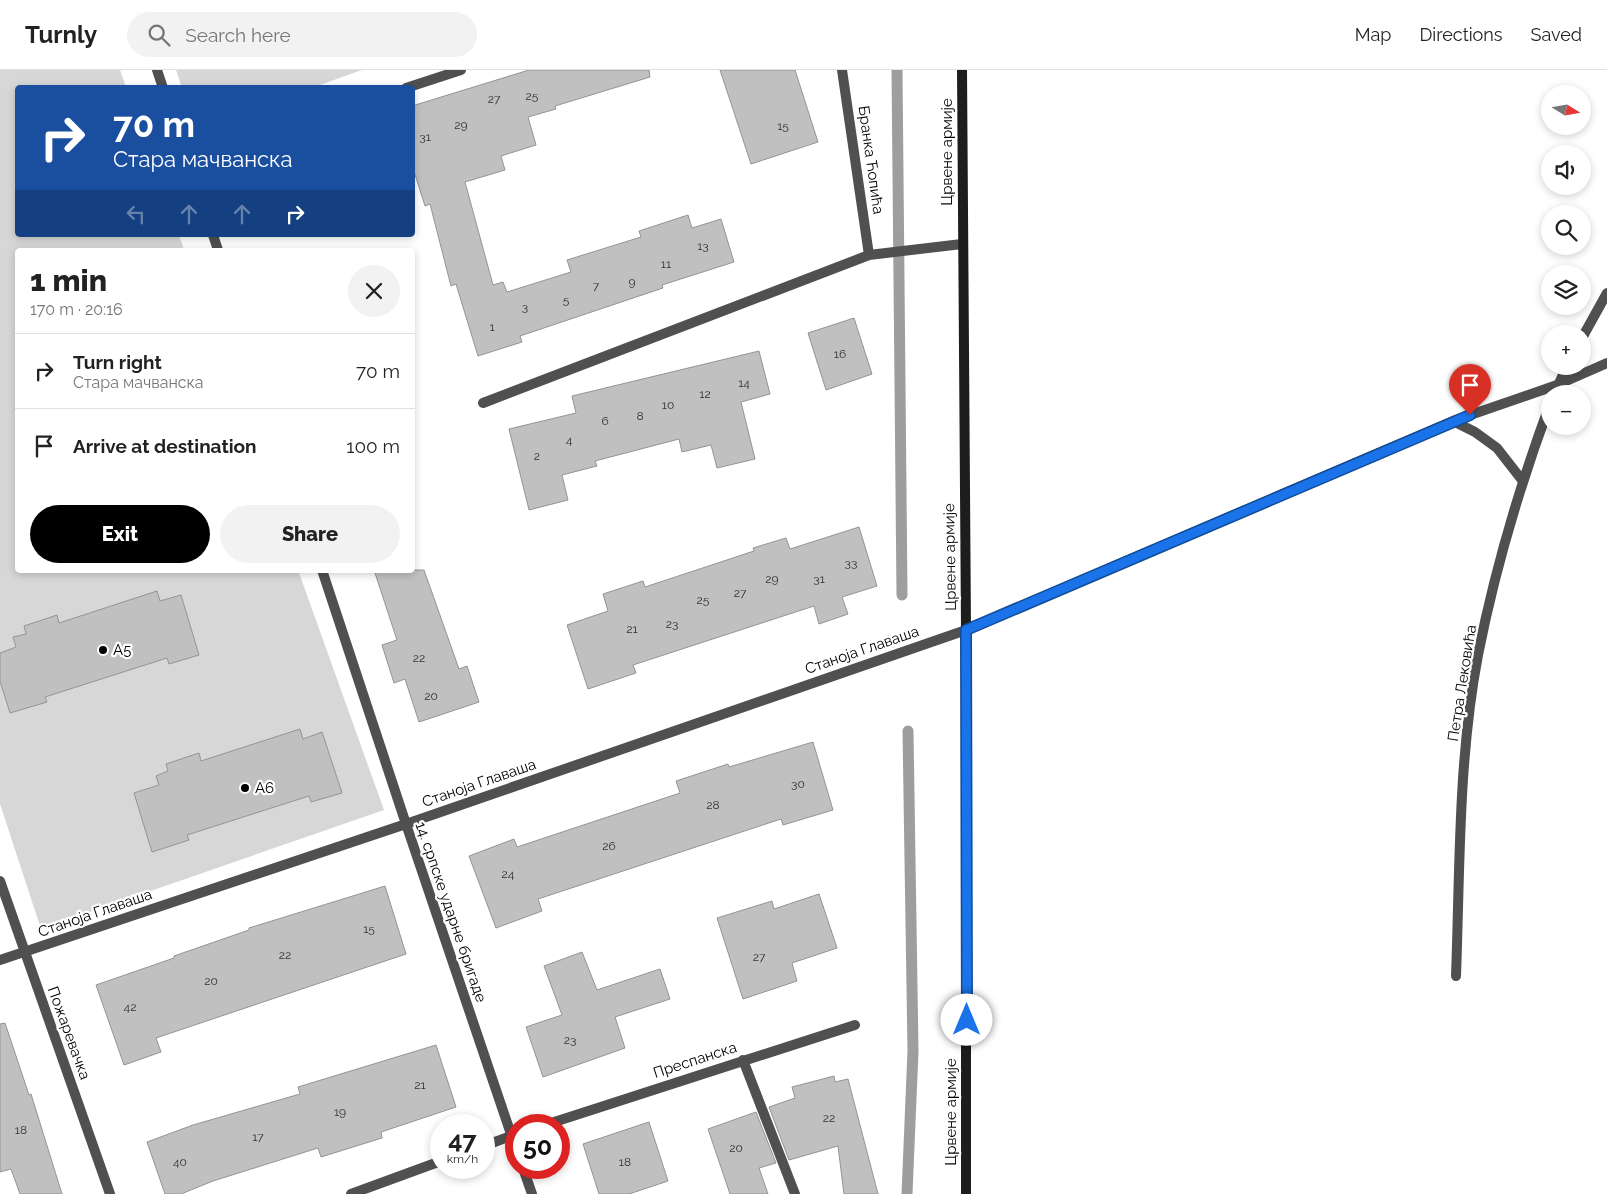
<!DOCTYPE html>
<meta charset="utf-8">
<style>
:root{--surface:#fff;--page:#f2f2f2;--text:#222;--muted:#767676;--line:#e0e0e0;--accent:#000}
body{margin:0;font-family:Raleway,sans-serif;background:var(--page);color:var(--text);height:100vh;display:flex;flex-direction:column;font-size:19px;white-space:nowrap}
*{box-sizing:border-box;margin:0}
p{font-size:16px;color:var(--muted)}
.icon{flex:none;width:28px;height:28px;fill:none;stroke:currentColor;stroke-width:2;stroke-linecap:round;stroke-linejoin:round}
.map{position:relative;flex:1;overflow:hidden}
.panel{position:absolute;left:15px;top:178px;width:400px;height:325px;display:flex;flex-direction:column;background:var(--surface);border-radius:5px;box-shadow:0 2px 8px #0003}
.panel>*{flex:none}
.guide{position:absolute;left:15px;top:15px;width:400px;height:152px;border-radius:5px;box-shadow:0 2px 8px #0003;background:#1a4fa0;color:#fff;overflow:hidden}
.needle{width:32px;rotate:101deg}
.controls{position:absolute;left:1541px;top:15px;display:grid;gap:10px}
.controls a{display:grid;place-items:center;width:50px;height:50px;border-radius:50%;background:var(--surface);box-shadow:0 2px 8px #0003;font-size:25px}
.speed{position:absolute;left:430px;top:1044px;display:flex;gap:10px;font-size:25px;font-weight:700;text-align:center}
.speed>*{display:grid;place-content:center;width:65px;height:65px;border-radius:50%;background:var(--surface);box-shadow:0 2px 8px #0003;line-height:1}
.speed small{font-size:12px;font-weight:400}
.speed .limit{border:8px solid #d22;background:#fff;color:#111}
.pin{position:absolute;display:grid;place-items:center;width:42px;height:42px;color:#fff;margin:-51px -21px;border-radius:50% 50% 50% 0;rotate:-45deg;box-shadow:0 0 5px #0007}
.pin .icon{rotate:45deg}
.me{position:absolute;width:55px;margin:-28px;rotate:0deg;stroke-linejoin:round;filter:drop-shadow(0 0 4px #0008)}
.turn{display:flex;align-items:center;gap:18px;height:105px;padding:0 15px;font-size:22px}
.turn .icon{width:65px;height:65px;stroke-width:2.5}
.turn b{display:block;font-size:35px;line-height:42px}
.lanes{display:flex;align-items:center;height:48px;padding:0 15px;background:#0003;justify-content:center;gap:25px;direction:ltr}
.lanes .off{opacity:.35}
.round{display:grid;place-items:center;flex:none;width:52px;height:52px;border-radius:26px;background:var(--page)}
.overview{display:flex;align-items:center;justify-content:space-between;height:85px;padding:0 15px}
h1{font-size:30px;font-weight:800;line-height:38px}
.primary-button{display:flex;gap:10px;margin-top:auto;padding:10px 15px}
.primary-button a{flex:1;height:58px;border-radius:30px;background:var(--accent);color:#fff;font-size:20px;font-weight:800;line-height:58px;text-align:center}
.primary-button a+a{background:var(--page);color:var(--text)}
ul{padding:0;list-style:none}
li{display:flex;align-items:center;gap:15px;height:75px;padding:0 15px;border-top:1px solid var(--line)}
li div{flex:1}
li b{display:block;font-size:19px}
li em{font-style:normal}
header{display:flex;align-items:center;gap:30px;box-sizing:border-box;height:70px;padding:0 25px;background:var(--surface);border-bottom:1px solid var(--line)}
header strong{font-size:24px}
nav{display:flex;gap:28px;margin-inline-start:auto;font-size:18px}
.search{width:350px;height:45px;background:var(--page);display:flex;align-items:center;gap:12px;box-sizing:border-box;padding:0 18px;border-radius:28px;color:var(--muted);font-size:19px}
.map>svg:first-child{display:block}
.green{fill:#d7d7d7}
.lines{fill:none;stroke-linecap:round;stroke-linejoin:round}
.stream{stroke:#9e9e9e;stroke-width:11}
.building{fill:#c0c0c0;stroke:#949494}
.minor{stroke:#505050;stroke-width:10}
.secondary{stroke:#1d1d1d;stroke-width:10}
.route-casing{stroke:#114b97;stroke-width:12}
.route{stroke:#1a73e8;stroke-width:9}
.poi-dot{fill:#000;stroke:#fff;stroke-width:2}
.labels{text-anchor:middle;stroke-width:4.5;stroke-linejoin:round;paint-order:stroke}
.number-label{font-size:12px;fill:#303030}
.street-label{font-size:15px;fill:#000;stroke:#fff}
.poi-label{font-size:15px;fill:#000;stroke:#fff;text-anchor:start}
</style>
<header>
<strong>Turnly</strong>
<div class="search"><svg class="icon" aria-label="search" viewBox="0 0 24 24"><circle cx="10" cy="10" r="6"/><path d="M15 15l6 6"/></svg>Search here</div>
<nav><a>Map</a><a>Directions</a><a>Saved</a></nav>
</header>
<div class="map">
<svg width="1607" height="1124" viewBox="0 0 1607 1124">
<rect width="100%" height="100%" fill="#fff"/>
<!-- green -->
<path class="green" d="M 0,0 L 120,0 L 126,17 L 18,18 L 18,165 L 179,165 L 184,180 L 18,180 L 18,500 L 298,500 L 384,740 L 41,859 L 0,734 Z
M 176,0 L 362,0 L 314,17 L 182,18 Z"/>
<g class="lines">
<!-- stream -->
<path class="stream" d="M 897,0 L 902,525
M 907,1124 L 913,981 L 908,661"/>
</g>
<!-- building -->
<path class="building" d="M 529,0 L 649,0 L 650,7 L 555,36 L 556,39 L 528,47 L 536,75 L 501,86 L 505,100 L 465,112 L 493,215 L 503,212 L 507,222 L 571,202 L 567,190 L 641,167 L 639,161 L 688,145 L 692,158 L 721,149 L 734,192 L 662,215 L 663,218 L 520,266 L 522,272 L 478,286 L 456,214 L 451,216 L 430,134 L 425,136 L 412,95 L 412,36 Z
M 720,0 L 795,0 L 818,72 L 751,94 Z
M 854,248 L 872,304 L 826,320 L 808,263 Z
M 759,281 L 770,324 L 741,332 L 755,389 L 717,398 L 711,375 L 682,382 L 679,369 L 595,391 L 597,396 L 562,405 L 568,430 L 529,440 L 509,359 L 576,343 L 572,326 Z
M 859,457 L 877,516 L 842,527 L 848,544 L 819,554 L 814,536 L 633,595 L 636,603 L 588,619 L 567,555 L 608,541 L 603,524 L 643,511 L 645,517 L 754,481 L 753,478 L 786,468 L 790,479 Z
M 374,500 L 424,500 L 459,599 L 467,596 L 479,632 L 419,652 L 405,609 L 394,613 L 382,575 L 397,570 Z
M 157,521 L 160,531 L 181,525 L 199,585 L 169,594 L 167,588 L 45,627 L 47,632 L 10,643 L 0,611 L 0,583 L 16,577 L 13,567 L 26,564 L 24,556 L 57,545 L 59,553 Z
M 300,659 L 303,669 L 322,662 L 342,723 L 311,732 L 309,726 L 187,765 L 189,770 L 152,782 L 134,723 L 159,715 L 156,706 L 168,701 L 166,694 L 199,683 L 201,691 Z
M 813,672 L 833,740 L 783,755 L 781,749 L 538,829 L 542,841 L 496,858 L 469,786 L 514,769 L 517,777 L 680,723 L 676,711 L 728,694 L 729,697 Z
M 385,816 L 406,884 L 156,968 L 161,982 L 124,995 L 96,915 L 174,888 L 174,886 L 249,860 L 249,858 Z
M 819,824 L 837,878 L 792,893 L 797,911 L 743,929 L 717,848 L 772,831 L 774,839 Z
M 582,882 L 597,920 L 660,899 L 670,929 L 615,947 L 625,978 L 543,1007 L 526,957 L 562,945 L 544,896 Z
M 5,953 L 29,1025 L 31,1024 L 62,1124 L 20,1124 L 11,1099 L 0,1102 L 0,954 Z
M 436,975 L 456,1037 L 381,1062 L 382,1068 L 321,1087 L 318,1078 L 213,1111 L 181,1124 L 165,1124 L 147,1072 L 193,1055 L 300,1024 L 298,1017 Z
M 834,1006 L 835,1012 L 848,1009 L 878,1124 L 844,1124 L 838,1076 L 789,1090 L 769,1037 L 795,1028 L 792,1017 Z
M 756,1042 L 776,1093 L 759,1098 L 768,1124 L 730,1124 L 708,1059 Z
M 649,1052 L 668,1111 L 629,1124 L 599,1124 L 583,1074 Z"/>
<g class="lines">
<!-- minor -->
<path class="minor" d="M 157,0 L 163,18
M 842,0 L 869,185
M 406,18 L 461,0
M 213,165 L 218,180
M 1582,268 L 1607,223
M 1554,324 L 1567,296
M 483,333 L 869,185 L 962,174
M 1453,351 L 1475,362 L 1497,378 L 1522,410
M 322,500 L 406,754 L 516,1079
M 0,811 L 110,1124
M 0,890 L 406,754 L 966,560 L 1453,351 L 1557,315 L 1607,293
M 1456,906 C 1460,799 1458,690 1478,585 C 1495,499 1520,415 1550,334
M 743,990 L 795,1124
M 545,1055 L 855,955
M 484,1076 L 516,1064
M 523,1098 L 532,1124
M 351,1124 L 441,1091"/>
<!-- secondary -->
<path class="secondary" d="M 962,0 L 966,560 L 966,1124"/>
</g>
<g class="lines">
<defs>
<path id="route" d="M 967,950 L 966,560 L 1470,345"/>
</defs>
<!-- route casing -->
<use href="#route" class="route-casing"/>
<!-- route -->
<use href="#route" class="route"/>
</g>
<!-- markers -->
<g class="poi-dot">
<circle cx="103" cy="580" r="5"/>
<circle cx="245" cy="718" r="5"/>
</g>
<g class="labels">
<!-- number labels -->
<g class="number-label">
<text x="532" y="30">25</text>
<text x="494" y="33">27</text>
<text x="461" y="59">29</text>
<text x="783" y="60">15</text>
<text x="425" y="71">31</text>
<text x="703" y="180">13</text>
<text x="666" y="198">11</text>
<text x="632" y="216">9</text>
<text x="596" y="220">7</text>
<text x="566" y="234">5</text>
<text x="525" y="241">3</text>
<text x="492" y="261">1</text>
<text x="840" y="288">16</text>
<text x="744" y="317">14</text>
<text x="705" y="328">12</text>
<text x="668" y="339">10</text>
<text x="640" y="350">8</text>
<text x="605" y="355">6</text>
<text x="569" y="374">4</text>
<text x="537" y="390">2</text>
<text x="851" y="497">33</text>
<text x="772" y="513">29</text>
<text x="819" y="513">31</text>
<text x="740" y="527">27</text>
<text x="703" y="534">25</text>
<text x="672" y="558">23</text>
<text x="632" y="563">21</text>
<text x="419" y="592">22</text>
<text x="431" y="630">20</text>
<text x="798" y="718">30</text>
<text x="713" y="739">28</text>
<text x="609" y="780">26</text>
<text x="508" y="808">24</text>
<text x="369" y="863">15</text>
<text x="285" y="889">22</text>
<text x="759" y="891">27</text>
<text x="211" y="915">20</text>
<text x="130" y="941">42</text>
<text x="570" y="974">23</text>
<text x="420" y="1019">21</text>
<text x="340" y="1046">19</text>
<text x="829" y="1052">22</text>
<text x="21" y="1064">18</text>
<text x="258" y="1071">17</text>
<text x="736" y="1082">20</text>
<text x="180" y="1096">40</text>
<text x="625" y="1096">18</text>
</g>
<!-- street labels -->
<g class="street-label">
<text transform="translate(947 82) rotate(-90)" y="5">Црвене армије</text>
<text transform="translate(871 90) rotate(82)" y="5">Бранка Ћопића</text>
<text transform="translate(950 487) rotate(-91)" y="5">Црвене армије</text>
<text transform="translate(862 580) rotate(-19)" y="5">Станоја Главаша</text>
<text transform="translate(1462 613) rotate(-81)" y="5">Петра Лековића</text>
<text transform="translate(479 713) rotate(-19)" y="5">Станоја Главаша</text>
<text transform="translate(451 842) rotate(71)" y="5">14. српске ударне бригаде</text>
<text transform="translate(95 843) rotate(-19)" y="5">Станоја Главаша</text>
<text transform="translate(69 963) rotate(70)" y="5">Пожаревачка</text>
<text transform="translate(695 990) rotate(-18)" y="5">Преспанска</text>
<text transform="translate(951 1042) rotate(-90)" y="5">Црвене армије</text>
</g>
<!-- poi labels -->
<g class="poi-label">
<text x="113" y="585">A5</text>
<text x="255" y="723">A6</text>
</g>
</g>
</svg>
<div class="controls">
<a><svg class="needle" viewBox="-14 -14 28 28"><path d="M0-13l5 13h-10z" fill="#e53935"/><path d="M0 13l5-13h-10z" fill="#767676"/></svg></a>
<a><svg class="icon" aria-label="sound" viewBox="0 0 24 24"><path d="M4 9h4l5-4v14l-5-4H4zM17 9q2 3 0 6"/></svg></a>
<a><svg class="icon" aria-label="search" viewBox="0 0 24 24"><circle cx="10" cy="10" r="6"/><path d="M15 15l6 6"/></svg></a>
<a><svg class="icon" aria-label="layers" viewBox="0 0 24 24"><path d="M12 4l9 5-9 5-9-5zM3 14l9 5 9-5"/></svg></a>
<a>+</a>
<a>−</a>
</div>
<div class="speed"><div>47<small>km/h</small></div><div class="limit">50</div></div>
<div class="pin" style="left:1470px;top:345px;background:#d93025"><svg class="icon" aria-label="arrive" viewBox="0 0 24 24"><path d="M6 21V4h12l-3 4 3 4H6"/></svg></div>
<svg class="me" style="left:967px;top:950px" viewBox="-20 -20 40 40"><circle r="19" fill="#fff"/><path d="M0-13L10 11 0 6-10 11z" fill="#1a73e8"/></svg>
<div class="guide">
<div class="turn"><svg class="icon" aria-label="right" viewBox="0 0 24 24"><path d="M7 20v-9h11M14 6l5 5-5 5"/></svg><div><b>70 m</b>Стара мачванска</div></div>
<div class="lanes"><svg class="icon off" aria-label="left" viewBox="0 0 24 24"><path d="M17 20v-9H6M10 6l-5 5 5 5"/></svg><svg class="icon off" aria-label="ahead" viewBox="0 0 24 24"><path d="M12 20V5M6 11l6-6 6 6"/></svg><svg class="icon off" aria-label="ahead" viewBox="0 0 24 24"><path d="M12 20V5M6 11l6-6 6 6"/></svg><svg class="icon" aria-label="right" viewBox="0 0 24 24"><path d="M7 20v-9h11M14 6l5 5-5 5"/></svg></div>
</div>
<section class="panel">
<div class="overview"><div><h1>1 min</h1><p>170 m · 20:16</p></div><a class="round"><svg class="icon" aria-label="close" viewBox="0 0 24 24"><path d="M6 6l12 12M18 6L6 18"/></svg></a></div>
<ul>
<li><svg class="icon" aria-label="right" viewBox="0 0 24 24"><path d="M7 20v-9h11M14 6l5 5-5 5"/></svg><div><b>Turn right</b><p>Стара мачванска</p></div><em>70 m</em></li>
<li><svg class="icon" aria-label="arrive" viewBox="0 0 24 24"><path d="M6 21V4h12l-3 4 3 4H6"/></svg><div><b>Arrive at destination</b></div><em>100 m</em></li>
</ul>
<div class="primary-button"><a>Exit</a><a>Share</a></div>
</section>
</div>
